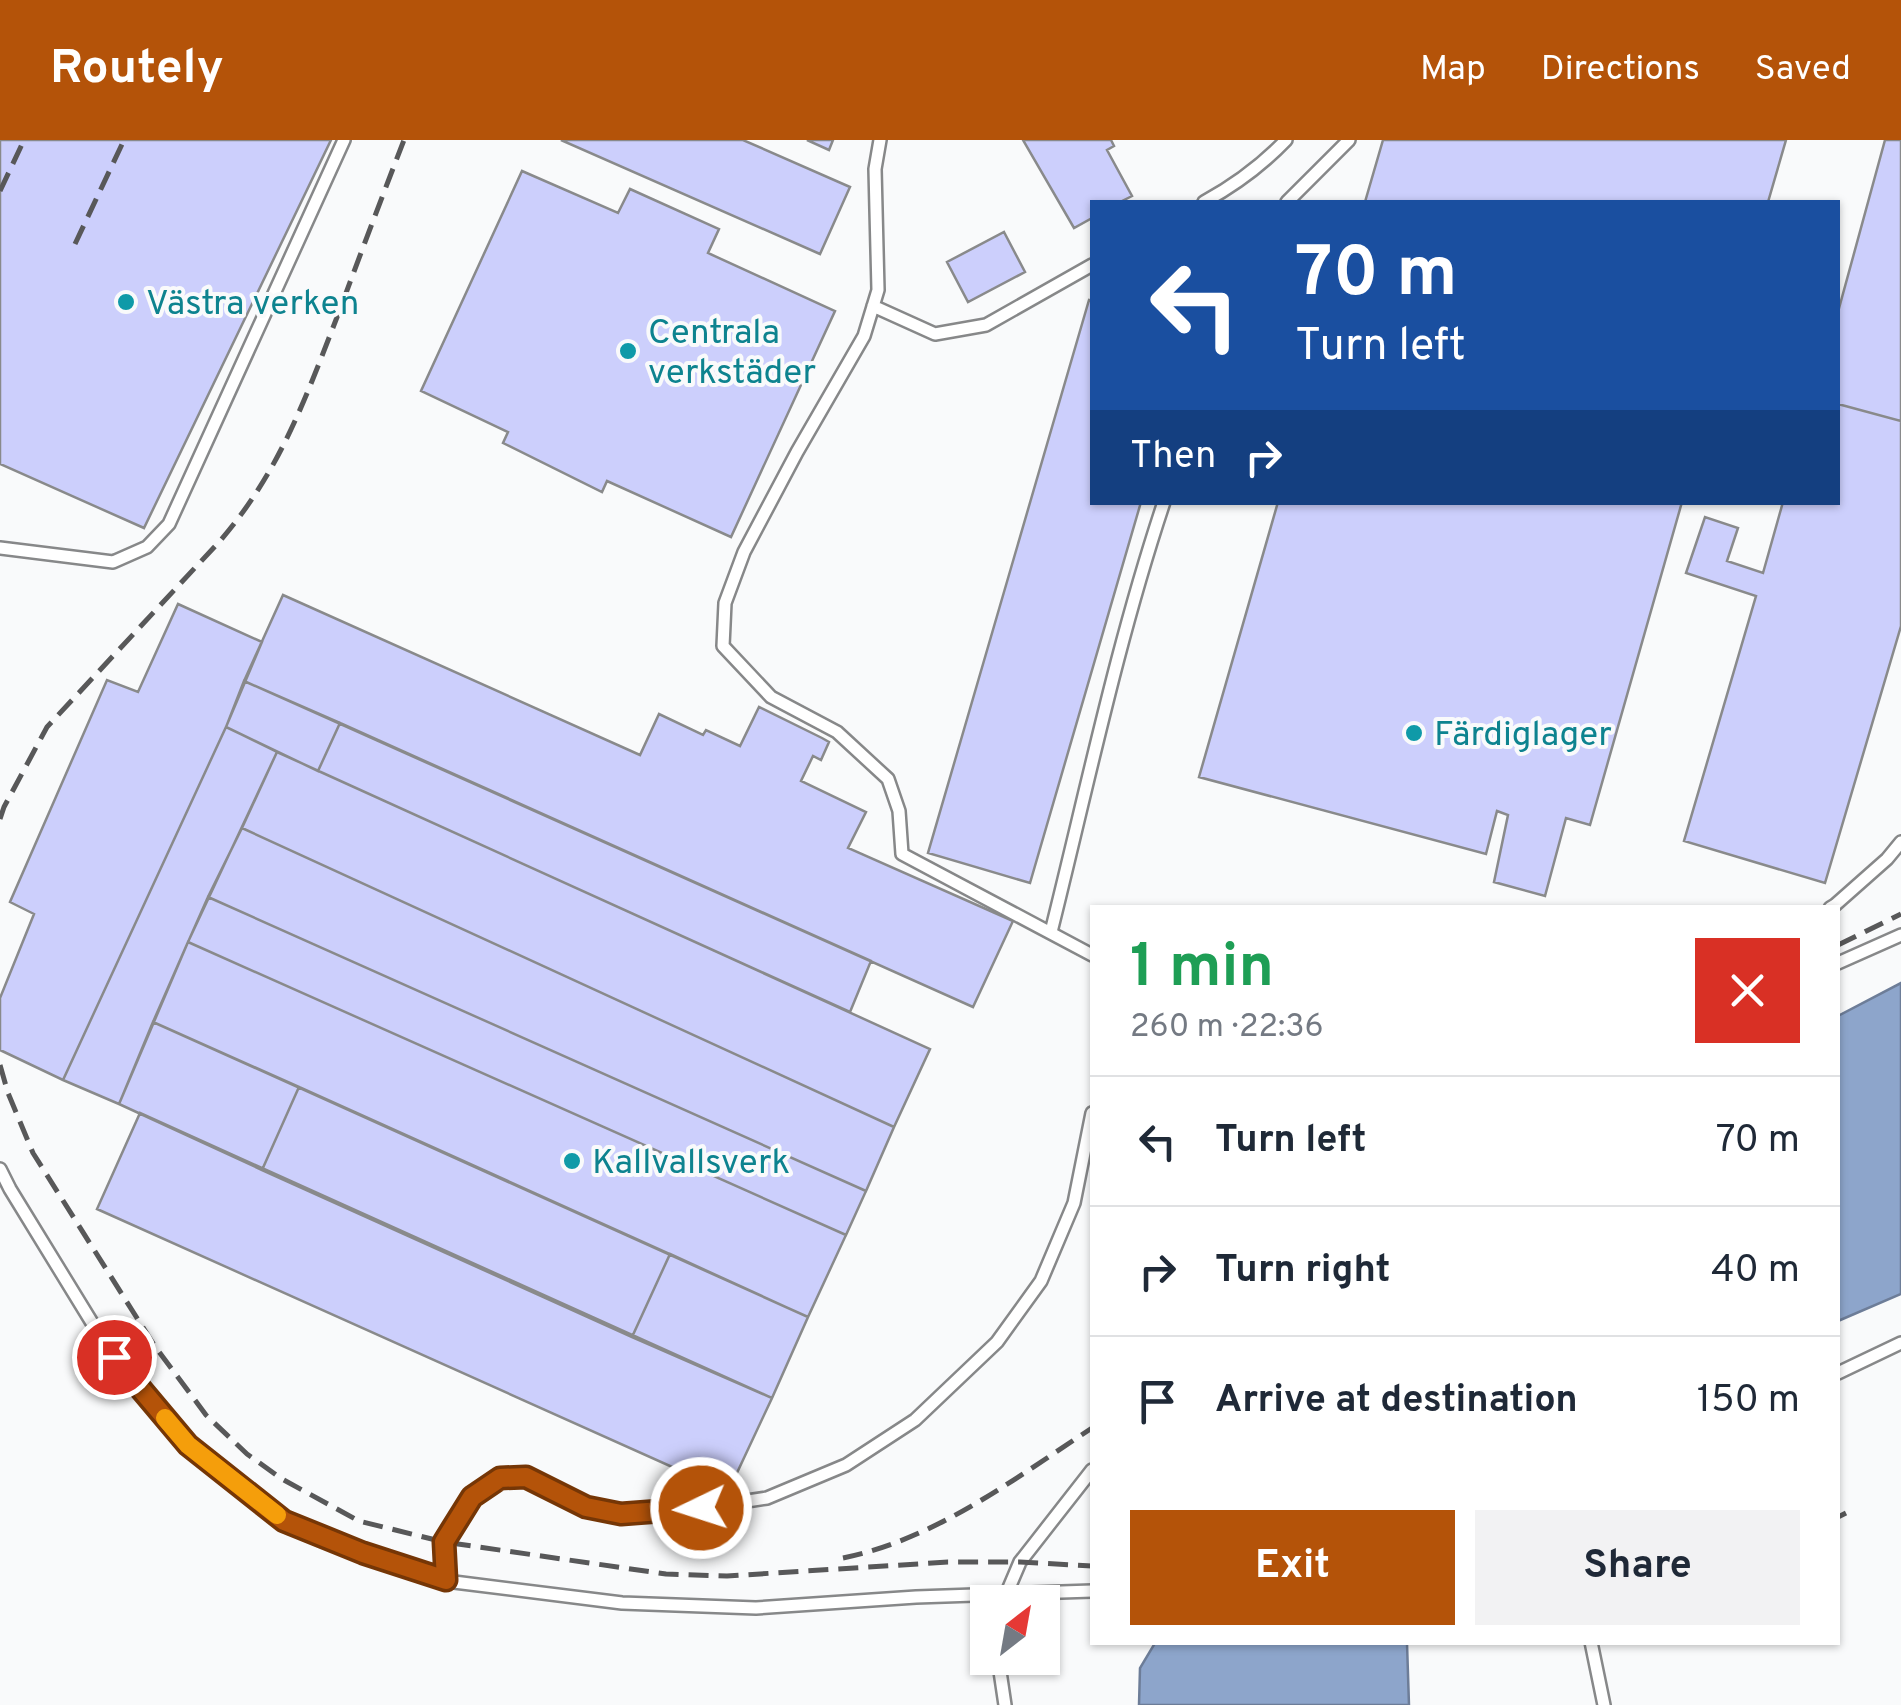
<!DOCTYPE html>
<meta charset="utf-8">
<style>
:root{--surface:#fff;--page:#f2f2f3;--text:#1f2937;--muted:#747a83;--line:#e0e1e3;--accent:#b45309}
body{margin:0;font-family:Overpass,sans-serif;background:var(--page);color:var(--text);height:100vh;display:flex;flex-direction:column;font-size:38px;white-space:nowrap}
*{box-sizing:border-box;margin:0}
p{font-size:32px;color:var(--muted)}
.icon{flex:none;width:55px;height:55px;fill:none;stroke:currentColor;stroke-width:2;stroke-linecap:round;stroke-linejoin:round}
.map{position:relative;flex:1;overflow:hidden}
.drawer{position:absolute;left:1090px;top:765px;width:750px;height:740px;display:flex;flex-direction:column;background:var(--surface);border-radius:0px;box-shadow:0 2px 8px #0004}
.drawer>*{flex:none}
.hud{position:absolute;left:1090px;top:60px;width:750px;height:305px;border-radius:0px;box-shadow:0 2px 8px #0004;background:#1a4fa0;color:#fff;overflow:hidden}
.needle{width:65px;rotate:31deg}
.buttons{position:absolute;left:970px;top:1445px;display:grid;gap:20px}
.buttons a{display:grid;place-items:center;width:90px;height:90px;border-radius:0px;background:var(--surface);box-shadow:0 2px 8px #0004;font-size:50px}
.pin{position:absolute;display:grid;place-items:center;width:85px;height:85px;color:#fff;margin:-42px;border:5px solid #fff;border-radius:50%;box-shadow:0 2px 10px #0007}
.me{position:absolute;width:110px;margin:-55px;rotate:266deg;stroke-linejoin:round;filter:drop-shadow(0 0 8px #0008)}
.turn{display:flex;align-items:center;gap:35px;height:210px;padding:0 40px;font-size:45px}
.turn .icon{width:130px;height:130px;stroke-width:2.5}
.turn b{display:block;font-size:70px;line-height:85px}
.then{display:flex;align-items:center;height:95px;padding:0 40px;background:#0003;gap:20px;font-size:38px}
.round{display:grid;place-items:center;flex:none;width:105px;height:105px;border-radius:0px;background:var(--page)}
.head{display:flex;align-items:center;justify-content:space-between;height:170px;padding:0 40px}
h1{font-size:60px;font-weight:700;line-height:75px;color:#1e9e55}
.cta{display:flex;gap:20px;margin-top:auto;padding:20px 40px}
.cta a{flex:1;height:115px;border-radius:0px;background:var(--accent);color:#fff;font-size:40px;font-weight:700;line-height:115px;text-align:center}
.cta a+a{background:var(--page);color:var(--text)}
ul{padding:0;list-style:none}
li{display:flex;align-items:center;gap:30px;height:130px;padding:0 40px;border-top:2px solid var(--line)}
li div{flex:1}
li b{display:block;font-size:38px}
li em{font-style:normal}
header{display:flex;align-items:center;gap:60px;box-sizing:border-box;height:140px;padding:0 50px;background:var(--accent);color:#fff}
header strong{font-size:48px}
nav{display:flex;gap:55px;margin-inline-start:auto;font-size:35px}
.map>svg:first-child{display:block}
.water{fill:#8da5cb;stroke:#6d7d98;stroke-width:2.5}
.building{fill:#cccffc;stroke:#898a8b;stroke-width:2.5}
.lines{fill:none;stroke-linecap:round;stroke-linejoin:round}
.lane-casing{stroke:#878889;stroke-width:16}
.lane{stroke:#fff;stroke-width:11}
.rail{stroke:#585859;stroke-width:5;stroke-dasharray:20 10;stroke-linecap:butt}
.route-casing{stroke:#753606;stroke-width:25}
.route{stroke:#b45309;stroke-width:18}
.slow{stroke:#f59e0b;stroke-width:18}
.culture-dot{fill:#0f9aa8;stroke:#f9fafb;stroke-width:4}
.labels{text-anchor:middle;stroke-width:8;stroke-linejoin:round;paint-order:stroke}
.culture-label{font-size:35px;fill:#0d838f;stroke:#f9fafb;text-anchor:start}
</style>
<header>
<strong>Routely</strong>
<nav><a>Map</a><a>Directions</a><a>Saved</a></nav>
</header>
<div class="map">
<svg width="1901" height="1565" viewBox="0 0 1901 1565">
<rect width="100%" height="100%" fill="#f9fafb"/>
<!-- water -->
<path class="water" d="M 1901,843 L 1901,1154 L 1838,1181 L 1838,876 Z
M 1155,1503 L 1407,1503 L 1409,1565 L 1139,1565 L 1140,1528 Z"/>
<!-- building -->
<path class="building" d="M 0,0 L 331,0 L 144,388 L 0,324 Z
M 561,0 L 743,0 L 850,47 L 820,114 Z
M 807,0 L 833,0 L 829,10 Z
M 1023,0 L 1111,0 L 1114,6 L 1107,10 L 1132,56 L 1120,62 L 1092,62 L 1092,78 L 1074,88 Z
M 1383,0 L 1786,0 L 1768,62 L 1365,62 Z
M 1885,0 L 1901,0 L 1901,281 L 1838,264 L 1838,172 Z
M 522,31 L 618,73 L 630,49 L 719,89 L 708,113 L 835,171 L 731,397 L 607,341 L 602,352 L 503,303 L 508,292 L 421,251 Z
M 1004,92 L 1025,132 L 968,162 L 947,122 Z
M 1089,160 L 1092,161 L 1092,362 L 1141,362 L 1030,743 L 928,713 Z
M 1838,264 L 1901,281 L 1901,486 L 1825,743 L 1684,701 L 1756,456 L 1686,433 L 1705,377 L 1738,388 L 1727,421 L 1763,433 L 1783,362 L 1838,362 Z
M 1278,362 L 1682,362 L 1590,685 L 1566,678 L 1545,756 L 1494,742 L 1508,675 L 1497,671 L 1486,714 L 1199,637 Z
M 283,455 L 640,615 L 659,574 L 703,595 L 706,590 L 740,606 L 759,567 L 822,598 L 829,602 L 821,620 L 813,616 L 801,641 L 866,672 L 848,708 L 1013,781 L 973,867 L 244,541 Z
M 178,464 L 262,502 L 226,587 L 63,940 L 0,910 L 0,858 L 34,774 L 10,762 L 107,540 L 138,552 Z
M 244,541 L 340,583 L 318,631 L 226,587 Z
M 340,583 L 871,821 L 850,872 L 318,631 Z
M 226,587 L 277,612 L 188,802 L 119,964 L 63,940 Z
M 277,612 L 930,909 L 894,987 L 242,688 Z
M 242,688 L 894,987 L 866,1051 L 208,757 Z
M 208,757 L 866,1051 L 846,1095 L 188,802 Z
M 188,802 L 846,1095 L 808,1177 L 153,882 Z
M 153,882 L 299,947 L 262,1030 L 119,964 Z
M 299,947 L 670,1114 L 632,1197 L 262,1030 Z
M 140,973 L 772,1258 L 728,1352 L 97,1069 Z
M 670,1114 L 808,1177 L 772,1258 L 632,1197 Z"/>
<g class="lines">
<defs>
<path id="lane" d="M 880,0 L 875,29 L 878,150 L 864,196 L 797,312 L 744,412 L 725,463 L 723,506 L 771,557 L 837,592 L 888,639 L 899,671 L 902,714 L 1092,815
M 1204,62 C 1235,45 1262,25 1286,0
M 1287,62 L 1349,0
M 873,166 L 935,194 L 986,185 L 1092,125
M 0,408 L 113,422 L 147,407 L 169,384 L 344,0
M 1830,768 L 1835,765 L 1887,719 L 1901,702
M 1051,792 C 1087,648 1117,503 1164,362
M 1838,823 L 1901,795
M 0,1029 L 10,1049 L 113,1217 L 187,1305 L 284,1381 L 363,1413 L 446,1441 L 622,1463 L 756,1468 L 916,1457 L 1092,1451
M 1838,1233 L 1901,1203
M 446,1441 L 444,1402 L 473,1357 L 500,1338 L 526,1337 L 587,1367 L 621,1373 L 701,1368 L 767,1358 L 846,1325 L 915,1280 L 997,1202 L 1041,1141 L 1074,1063 L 1092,973
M 1003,1462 L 1020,1422 L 1092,1330
M 1591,1502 L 1604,1565
M 998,1518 L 1005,1565"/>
</defs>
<!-- lane casing -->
<use href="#lane" class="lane-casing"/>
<!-- lane -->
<use href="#lane" class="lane"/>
<!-- rail -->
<path class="rail" d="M 0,51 L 24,0
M 75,104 L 124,0
M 0,679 L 4,667 L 47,587 L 219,402 C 280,332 306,257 339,172 C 360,115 382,57 404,0
M 1838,805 L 1901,774
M 0,925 L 8,953 L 33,1013 L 154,1205 L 206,1275 L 247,1314 L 282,1339 L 359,1381 L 444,1402 L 666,1434 L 727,1436 L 948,1422 L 1020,1422 L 1092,1426
M 1838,1377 L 1846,1373
M 843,1418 C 936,1399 1014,1339 1092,1288"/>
</g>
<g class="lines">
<defs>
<path id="route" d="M 114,1217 L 188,1305 L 284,1381 L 363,1413 L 446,1440 L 444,1402 L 472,1357 L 500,1338 L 526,1337 L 586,1367 L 621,1374 L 701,1368"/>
</defs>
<!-- route casing -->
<use href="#route" class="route-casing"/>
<!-- route -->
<use href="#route" class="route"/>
<!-- slow -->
<path class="slow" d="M 165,1278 L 188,1305 L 277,1375"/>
</g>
<!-- markers -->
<g class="culture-dot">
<circle cx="126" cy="162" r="10"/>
<circle cx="628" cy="211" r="10"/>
<circle cx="1414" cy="593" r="10"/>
<circle cx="572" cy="1021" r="10"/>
</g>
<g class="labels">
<!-- culture labels -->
<g class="culture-label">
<text x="146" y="174">Västra verken</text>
<text x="648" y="203">Centrala<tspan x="648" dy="40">verkstäder</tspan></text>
<text x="1434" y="605">Färdiglager</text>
<text x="592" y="1033">Kallvallsverk</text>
</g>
</g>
</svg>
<div class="buttons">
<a><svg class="needle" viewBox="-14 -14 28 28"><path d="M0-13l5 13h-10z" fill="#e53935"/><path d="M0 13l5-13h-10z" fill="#747a83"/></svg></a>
</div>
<div class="pin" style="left:114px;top:1217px;background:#d93025"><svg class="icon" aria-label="arrive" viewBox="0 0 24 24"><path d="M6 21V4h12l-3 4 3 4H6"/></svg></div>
<svg class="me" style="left:701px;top:1368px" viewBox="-20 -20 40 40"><circle r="17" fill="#b45309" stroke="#fff" stroke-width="3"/><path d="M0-11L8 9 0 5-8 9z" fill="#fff"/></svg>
<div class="hud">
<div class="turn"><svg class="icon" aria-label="left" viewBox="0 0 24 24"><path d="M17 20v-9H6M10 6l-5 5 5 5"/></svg><div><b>70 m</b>Turn left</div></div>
<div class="then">Then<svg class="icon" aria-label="right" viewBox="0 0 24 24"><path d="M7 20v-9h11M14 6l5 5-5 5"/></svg></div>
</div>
<section class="drawer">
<div class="head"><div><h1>1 min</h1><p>260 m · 22:36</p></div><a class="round" style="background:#d93025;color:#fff"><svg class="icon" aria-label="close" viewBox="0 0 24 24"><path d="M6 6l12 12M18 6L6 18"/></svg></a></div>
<ul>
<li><svg class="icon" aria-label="left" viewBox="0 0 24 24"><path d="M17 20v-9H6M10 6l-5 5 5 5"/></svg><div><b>Turn left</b></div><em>70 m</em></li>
<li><svg class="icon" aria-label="right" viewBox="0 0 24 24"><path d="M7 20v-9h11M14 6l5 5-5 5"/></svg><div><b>Turn right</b></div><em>40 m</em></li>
<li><svg class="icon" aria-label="arrive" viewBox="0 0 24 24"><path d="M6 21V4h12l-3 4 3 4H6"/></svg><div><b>Arrive at destination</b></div><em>150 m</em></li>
</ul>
<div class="cta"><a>Exit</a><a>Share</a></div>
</section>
</div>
